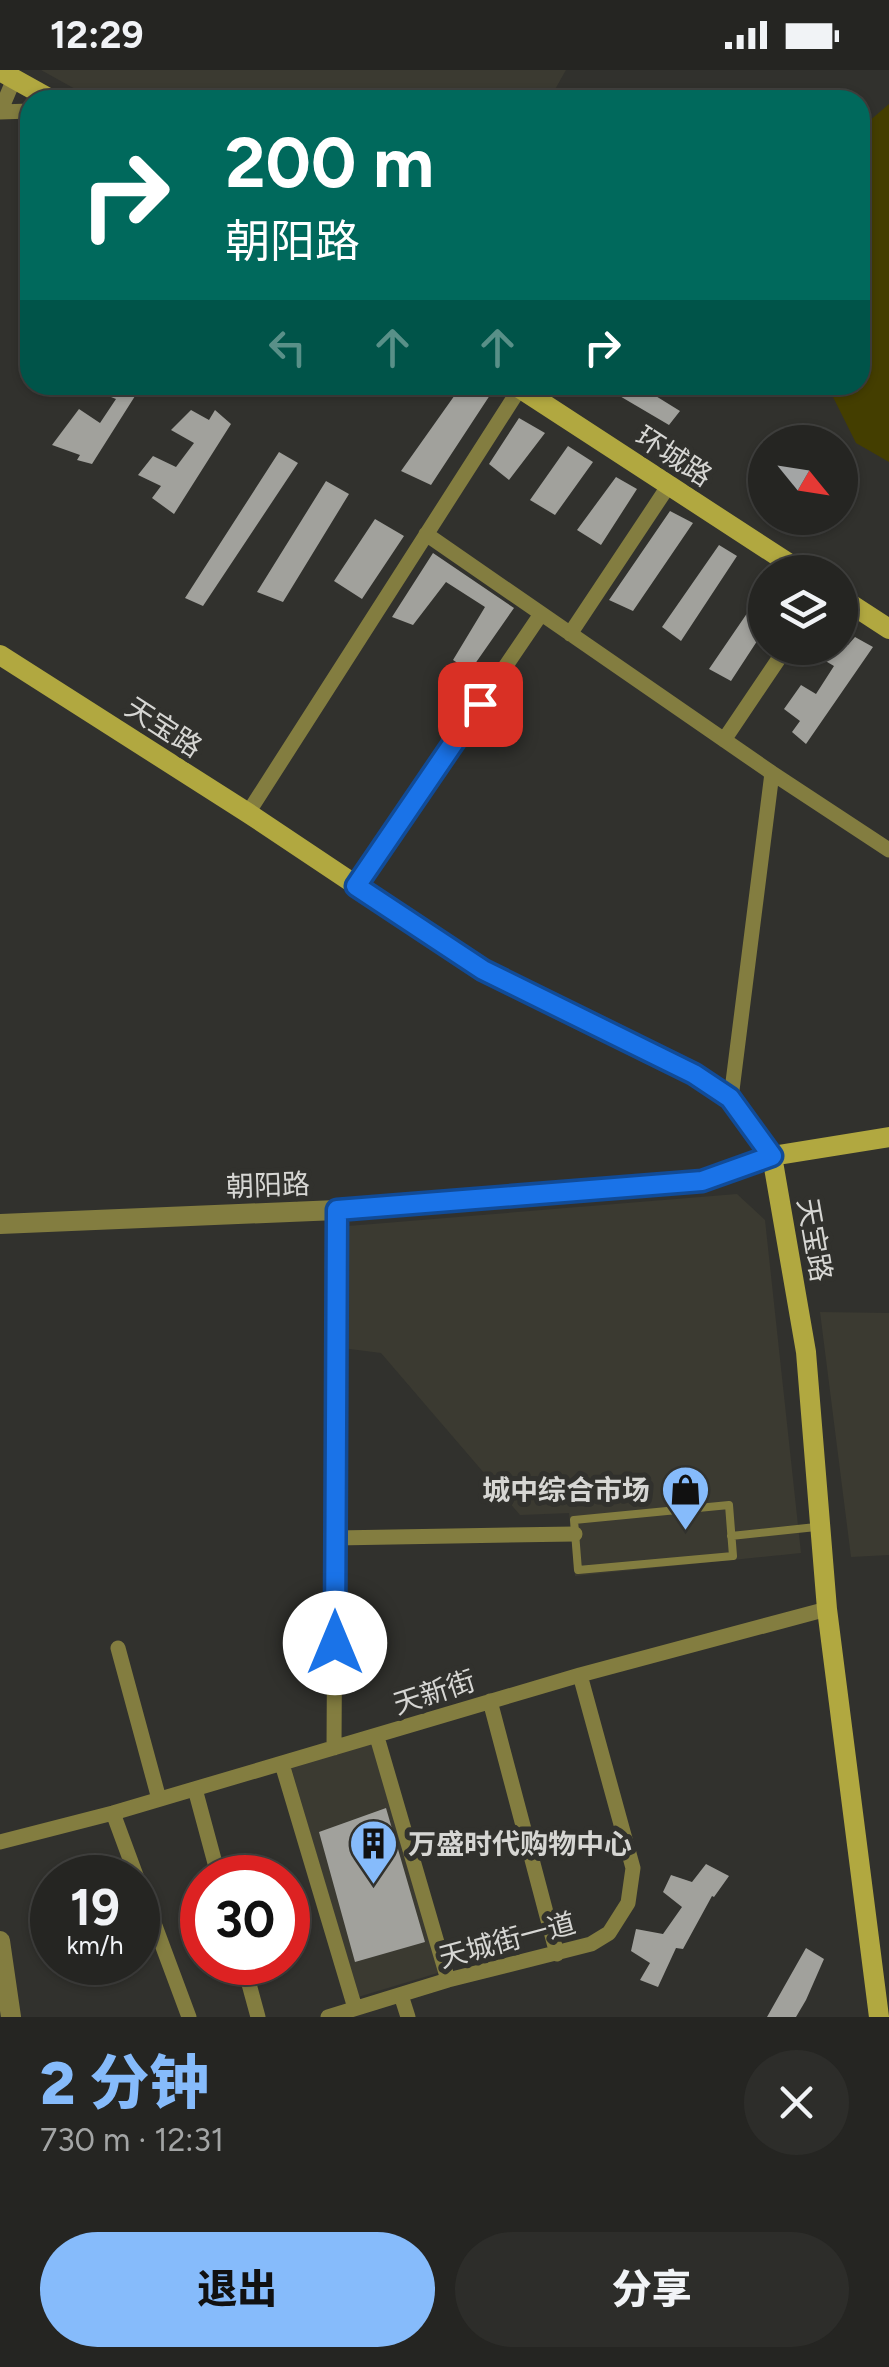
<!DOCTYPE html>
<html lang="zh">
<meta charset="utf-8">
<style>
:root{--surface:#252522;--page:#2d2d2a;--text:#f1f3f6;--muted:#a3a5a5;--line:#424240;--accent:#86bbfb}
body{margin:0;font-family:Figtree,"Noto Sans SC",sans-serif;background:var(--page);color:var(--text);height:100vh;display:flex;flex-direction:column;font-size:38px;white-space:nowrap}
*{box-sizing:border-box;margin:0}
p{font-size:32px;color:var(--muted)}
.icon{flex:none;width:55px;height:55px;fill:none;stroke:currentColor;stroke-width:2;stroke-linecap:round;stroke-linejoin:round}
.map{position:relative;height:1947px;overflow:hidden}
.side{display:flex;flex-direction:column;background:var(--surface);flex:1}
.side>*{flex:none}
.banner{position:absolute;left:20px;top:20px;width:850px;height:305px;border-radius:30px;box-shadow:0 2px 8px #0004,0 0 0 2px var(--line);background:#00695c;color:#fff;overflow:hidden}
.needle{width:65px;rotate:120deg}
.buttons{position:absolute;left:748px;top:355px;display:grid;gap:20px}
.buttons a{display:grid;place-items:center;width:110px;height:110px;border-radius:50%;background:var(--surface);box-shadow:0 2px 8px #0004,0 0 0 2px var(--line);font-size:50px}
.speed{position:absolute;left:30px;top:1785px;display:flex;gap:20px;font-size:50px;font-weight:700;text-align:center}
.speed>*{display:grid;place-content:center;width:130px;height:130px;border-radius:50%;background:var(--surface);box-shadow:0 2px 8px #0004,0 0 0 2px var(--line);line-height:1}
.speed small{font-size:25px;font-weight:400}
.speed .limit{border:15px solid #d22;background:#fff;color:#111}
.pin{position:absolute;display:grid;place-items:center;width:85px;height:85px;color:#fff;margin:-42px;border-radius:20px;box-shadow:0 5px 15px #0006}
.me{position:absolute;width:110px;margin:-55px;rotate:0deg;stroke-linejoin:round;filter:drop-shadow(0 0 8px #0008)}
.turn{display:flex;align-items:center;gap:35px;height:210px;padding:0 40px;font-size:45px}
.turn .icon{width:130px;height:130px;stroke-width:2.5}
.turn b{display:block;font-size:70px;line-height:85px}
.lanes{display:flex;align-items:center;height:95px;padding:0 40px;background:#0003;justify-content:center;gap:50px;direction:ltr}
.lanes .off{opacity:.35}
.round{display:grid;place-items:center;flex:none;width:105px;height:105px;border-radius:52px;background:var(--page)}
.headline{display:flex;align-items:center;justify-content:space-between;height:170px;padding:0 40px}
h1{font-size:60px;font-weight:800;line-height:75px;color:var(--accent)}
.action{display:flex;gap:20px;margin-top:auto;padding:20px 40px}
.action a{flex:1;height:115px;border-radius:60px;background:var(--accent);color:#111;font-size:40px;font-weight:800;line-height:115px;text-align:center}
.action a+a{background:var(--page);color:var(--text)}
.status{display:flex;justify-content:space-between;align-items:center;height:70px;padding:0 50px;background:var(--surface);direction:ltr}
.status svg{height:28px;fill:currentColor}
.map>svg:first-child{display:block}
.built{fill:#3b3a31}
.green{fill:#443e00}
.building{fill:#a1a19c}
.lines{fill:none;stroke-linecap:round;stroke-linejoin:round}
.service{stroke:#837d40;stroke-width:8}
.minor{stroke:#837d40;stroke-width:15}
.tertiary{stroke:#837d40;stroke-width:20}
.secondary{stroke:#b1a840;stroke-width:20}
.route-casing{stroke:#114b97;stroke-width:25}
.route{stroke:#1a73e8;stroke-width:18}
.labels{text-anchor:middle;stroke-width:10;stroke-linejoin:round;paint-order:stroke}
.street-label{font-size:28px;fill:#d6d6d3;stroke:#31312d}
.poi-label{font-size:28px;font-weight:bold;fill:#d6d6d3;stroke:#31312d;text-anchor:end}
</style>
<div class="status"><b>12:29</b><svg viewBox="0 0 49 12"><path d="M0 12V9h3v3zM5 12V6h3v6zM10 12V3h3v9zM15 12V0h3v12zM26 1h20v11H26zM47 4h2v5h-2z"/></svg></div>
<div class="map">
<svg width="889" height="1947" viewBox="0 0 889 1947">
<rect width="100%" height="100%" fill="#31312d"/>
<!-- built -->
<path class="built" d="M 41,0 L 566,0 L 549,30 L 95,30 Z
M 737,1124 L 765,1150 L 801,1483 L 575,1506 L 569,1443 L 520,1445 L 381,1283 L 342,1278 L 348,1156 Z
M 820,1242 L 889,1243 L 889,1485 L 851,1487 Z
M 373,1673 L 441,1902 L 358,1927 L 291,1697 Z"/>
<!-- green -->
<path class="green" d="M 889,34 L 889,392 L 856,373 L 827,315 L 860,315 L 860,59 Z"/>
<!-- building -->
<path class="building" d="M 81,315 L 142,315 L 92,394 L 77,390 L 80,385 L 52,375 L 79,339 L 100,353 L 116,329 Z
M 462,315 L 479,315 L 492,322 L 431,415 L 401,401 Z
M 601,315 L 638,315 L 680,341 L 669,355 Z
M 191,340 L 209,350 L 215,340 L 231,354 L 174,444 L 152,428 L 161,416 L 138,405 L 153,386 L 176,397 L 194,373 L 171,360 Z
M 519,348 L 545,363 L 509,410 L 489,394 Z
M 568,376 L 593,392 L 555,445 L 530,430 Z
M 279,382 L 298,393 L 203,536 L 185,528 Z
M 616,407 L 637,419 L 601,475 L 577,460 Z
M 326,411 L 349,424 L 283,532 L 257,522 Z
M 670,441 L 693,453 L 633,541 L 609,530 Z
M 375,449 L 404,466 L 362,529 L 334,511 Z
M 719,475 L 737,486 L 681,571 L 662,557 Z
M 433,483 L 514,538 L 470,601 L 453,590 L 485,537 L 446,512 L 413,555 L 392,547 Z
M 765,517 L 765,559 L 731,611 L 709,599 Z
M 855,567 L 873,577 L 806,674 L 792,662 L 800,651 L 784,639 L 801,615 L 816,624 L 834,596 L 822,589 L 831,578 L 840,578 L 840,571 L 848,575 Z
M 386,1738 L 425,1872 L 355,1892 L 319,1762 Z
M 706,1794 L 729,1806 L 714,1827 L 712,1826 L 683,1879 L 676,1878 L 658,1917 L 640,1910 L 650,1893 L 631,1881 L 636,1859 L 663,1864 L 682,1837 L 663,1822 L 671,1805 L 692,1812 Z
M 806,1878 L 824,1889 L 806,1930 L 796,1947 L 767,1947 Z"/>
<g class="lines">
<!-- service -->
<path class="service" d="M 729,1435 L 733,1486 L 578,1500 L 574,1450 Z
M 731,1466 L 816,1457"/>
<!-- minor -->
<path class="minor" d="M 0,42 L 14,9
M 0,42 L 30,41
M 426,464 L 772,703 L 889,780
M 570,564 L 669,415
M 724,670 L 786,578
M 248,743 L 520,318
M 357,815 L 541,544
M 731,1028 L 772,703
M 335,1468 L 575,1464
M 118,1578 L 159,1729
M 490,1631 L 557,1884
M 377,1667 L 448,1910
M 334,1678 L 337,1140
M 282,1694 L 355,1938
M 195,1719 L 219,1808
M 113,1743 L 137,1808
M 0,1772 L 113,1743 L 580,1605 L 827,1539
M 138,1810 L 189,1947
M 243,1892 L 258,1947
M 401,1925 L 408,1947
M 328,1947 L 448,1910 L 591,1874 L 609,1863 L 628,1833 L 633,1798 L 580,1605"/>
<!-- tertiary -->
<path class="tertiary" d="M 0,1154 L 337,1140 L 702,1111 L 772,1086
M 0,1871 L 11,1947"/>
<!-- secondary -->
<path class="secondary" d="M 0,1 L 52,30
M 515,315 L 802,502
M 840,527 L 889,559
M 0,585 L 248,743 L 483,900 L 694,1004 L 731,1028 L 772,1086 L 806,1282 L 827,1539 L 879,1947
M 772,1086 L 889,1067"/>
</g>
<g class="lines">
<defs>
<path id="route" d="M 335,1573 L 337,1140 L 702,1111 L 772,1086 L 730,1028 L 694,1004 L 483,900 L 356,816 L 480,634"/>
</defs>
<!-- route casing -->
<use href="#route" class="route-casing"/>
<!-- route -->
<use href="#route" class="route"/>
</g>
<!-- icons -->
<defs>
<symbol id="shop-pin" viewBox="-11 -11 22 30"><path d="M0 17L-7.5 6A9.5 9.5 0 1 1 7.5 6Z" fill="#86bbfb" stroke="#31312d"/><path d="M-5-2.5h2.3a2.7 3.5 0 0 1 5.4 0H5L5.5 6h-11ZM-1.5-2.5h3a1.5 2.3 0 0 0-3 0Z" fill="#111"/></symbol>
<symbol id="building-pin" viewBox="-11 -11 22 30"><path d="M0 17L-7.5 6A9.5 9.5 0 1 1 7.5 6Z" fill="#86bbfb" stroke="#31312d"/><path d="M-4-6H4V6H1V3H-1V6H-4ZM-2.5-4.3h1.7v1.8h-1.7ZM.8-4.3h1.7v1.8H.8ZM-2.5-1h1.7V.8h-1.7ZM.8-1h1.7V.8H.8Z" fill="#111"/></symbol>
</defs>
<g fill-rule="evenodd">
<use href="#shop-pin" x="658" y="1392" width="55" height="75"/>
<use href="#building-pin" x="346" y="1746" width="55" height="75"/>
</g>
<g class="labels">
<!-- street labels -->
<g class="street-label">
<text transform="translate(674 386) rotate(33)" y="10">环城路</text>
<text transform="translate(164 657) rotate(33)" y="10">天宝路</text>
<text transform="translate(268 1115) rotate(-2)" y="10">朝阳路</text>
<text transform="translate(815 1170) rotate(80)" y="10">天宝路</text>
<text transform="translate(434 1622) rotate(-18)" y="10">天新街</text>
<text transform="translate(507 1870) rotate(-15)" y="10">天城街一道</text>
</g>
<!-- poi labels -->
<g class="poi-label">
<text x="650" y="1430">城中综合市场</text>
<text x="408" y="1784" text-anchor="start">万盛时代购物中心</text>
</g>
</g>
</svg>
<div class="buttons">
<a><svg class="needle" viewBox="-14 -14 28 28"><path d="M0-13l5 13h-10z" fill="#e53935"/><path d="M0 13l5-13h-10z" fill="#a3a5a5"/></svg></a>
<a><svg class="icon" aria-label="layers" viewBox="0 0 24 24"><path d="M12 4l9 5-9 5-9-5zM3 14l9 5 9-5"/></svg></a>
</div>
<div class="speed"><div>19<small>km/h</small></div><div class="limit">30</div></div>
<div class="pin" style="left:480px;top:634px;background:#d93025"><svg class="icon" aria-label="arrive" viewBox="0 0 24 24"><path d="M6 21V4h12l-3 4 3 4H6"/></svg></div>
<svg class="me" style="left:335px;top:1573px" viewBox="-20 -20 40 40"><circle r="19" fill="#fff"/><path d="M0-13L10 11 0 6-10 11z" fill="#1a73e8"/></svg>
<div class="banner">
<div class="turn"><svg class="icon" aria-label="right" viewBox="0 0 24 24"><path d="M7 20v-9h11M14 6l5 5-5 5"/></svg><div><b>200 m</b>朝阳路</div></div>
<div class="lanes"><svg class="icon off" aria-label="left" viewBox="0 0 24 24"><path d="M17 20v-9H6M10 6l-5 5 5 5"/></svg><svg class="icon off" aria-label="ahead" viewBox="0 0 24 24"><path d="M12 20V5M6 11l6-6 6 6"/></svg><svg class="icon off" aria-label="ahead" viewBox="0 0 24 24"><path d="M12 20V5M6 11l6-6 6 6"/></svg><svg class="icon" aria-label="right" viewBox="0 0 24 24"><path d="M7 20v-9h11M14 6l5 5-5 5"/></svg></div>
</div>
</div>
<section class="side">
<div class="headline"><div><h1>2 分钟</h1><p>730 m · 12:31</p></div><a class="round"><svg class="icon" aria-label="close" viewBox="0 0 24 24"><path d="M6 6l12 12M18 6L6 18"/></svg></a></div>
<div class="action"><a>退出</a><a>分享</a></div>
</section>
